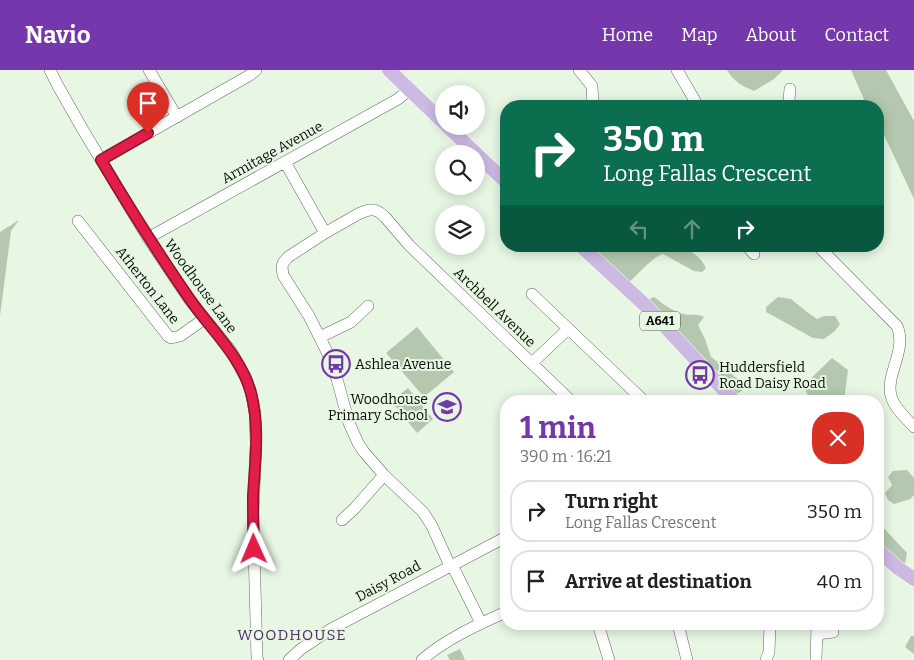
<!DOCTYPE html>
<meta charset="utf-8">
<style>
:root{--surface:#fff;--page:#f2f2f2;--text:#202124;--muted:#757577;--line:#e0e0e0;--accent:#7537ac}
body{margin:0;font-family:Bitter,serif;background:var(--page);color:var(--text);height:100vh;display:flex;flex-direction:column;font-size:19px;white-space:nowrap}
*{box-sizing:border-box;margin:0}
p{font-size:16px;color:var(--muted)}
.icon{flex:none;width:28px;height:28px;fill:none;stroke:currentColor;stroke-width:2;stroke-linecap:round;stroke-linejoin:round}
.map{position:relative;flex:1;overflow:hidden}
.side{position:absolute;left:500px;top:325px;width:384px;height:235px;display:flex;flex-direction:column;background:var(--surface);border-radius:20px;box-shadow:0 2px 12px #0003}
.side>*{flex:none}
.hud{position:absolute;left:500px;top:30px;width:384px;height:152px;border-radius:20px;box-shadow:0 2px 12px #0003;background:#0b6e4f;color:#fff;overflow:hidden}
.tools{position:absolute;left:435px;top:15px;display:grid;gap:10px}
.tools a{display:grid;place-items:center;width:50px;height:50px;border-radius:50%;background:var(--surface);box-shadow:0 2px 12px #0003;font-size:25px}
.pin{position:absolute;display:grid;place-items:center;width:42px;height:42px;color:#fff;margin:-51px -21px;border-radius:50% 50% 50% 0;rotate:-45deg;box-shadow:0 0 5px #0007}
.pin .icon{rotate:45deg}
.me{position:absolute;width:55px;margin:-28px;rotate:359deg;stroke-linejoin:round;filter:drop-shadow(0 0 4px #0008)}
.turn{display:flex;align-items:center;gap:18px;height:105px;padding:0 20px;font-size:22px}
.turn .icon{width:65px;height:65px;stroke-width:2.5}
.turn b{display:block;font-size:35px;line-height:42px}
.lanes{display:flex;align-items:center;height:48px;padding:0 20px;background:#0003;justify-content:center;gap:25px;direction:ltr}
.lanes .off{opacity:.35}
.round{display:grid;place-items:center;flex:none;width:52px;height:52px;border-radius:20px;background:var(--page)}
.summary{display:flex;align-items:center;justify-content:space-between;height:85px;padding:0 20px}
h1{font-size:30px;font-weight:700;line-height:38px;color:var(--accent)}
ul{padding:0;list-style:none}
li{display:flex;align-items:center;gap:15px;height:62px;margin:0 10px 8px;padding:0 10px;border:2px solid var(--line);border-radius:20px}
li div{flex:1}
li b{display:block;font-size:19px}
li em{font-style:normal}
header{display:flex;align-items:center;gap:30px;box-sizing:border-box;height:70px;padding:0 25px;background:var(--accent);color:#fff}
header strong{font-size:24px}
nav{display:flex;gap:28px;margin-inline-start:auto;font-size:18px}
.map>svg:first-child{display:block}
.green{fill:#b3c8af}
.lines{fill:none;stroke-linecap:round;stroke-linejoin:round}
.minor-casing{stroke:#5e6b5c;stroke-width:12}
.major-casing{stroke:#fff;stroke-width:15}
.minor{stroke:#fff;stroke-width:11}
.major{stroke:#cdbae3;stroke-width:14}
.route-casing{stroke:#92132f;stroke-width:12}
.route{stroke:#e11d48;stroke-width:9}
.labels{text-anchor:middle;stroke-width:4;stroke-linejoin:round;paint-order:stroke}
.shield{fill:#e7f7e4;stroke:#4c544a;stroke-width:1}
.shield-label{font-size:12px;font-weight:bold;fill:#090e08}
.street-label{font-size:14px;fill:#090e08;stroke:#e7f7e4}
.poi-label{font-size:14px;fill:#090e08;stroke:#e7f7e4;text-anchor:start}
.neighbourhood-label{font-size:15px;letter-spacing:1px;fill:#4e316b;stroke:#e7f7e4}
</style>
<header>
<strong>Navio</strong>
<nav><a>Home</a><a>Map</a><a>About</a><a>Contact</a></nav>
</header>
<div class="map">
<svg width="914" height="590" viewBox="0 0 914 590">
<rect width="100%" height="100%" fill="#e7f7e4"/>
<!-- green -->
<path class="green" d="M 727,0 L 783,0 L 774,9 L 754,21 C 741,15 734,12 727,0 Z
M 851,0 L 886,0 L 914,51 L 914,129 L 878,52 L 878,36 L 870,36 L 868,33 L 866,34 Z
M 19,150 L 11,161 L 0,246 L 0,162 Z
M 587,176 L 686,176 L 687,180 C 696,184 702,189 706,198 L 702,202 L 694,201 L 663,184 C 651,188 638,205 628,213 Z
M 654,227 C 663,234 672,241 684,244 C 691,246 697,243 704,247 L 698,255 L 705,269 L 711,287 L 725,297 L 735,307 L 747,313 L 742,321 L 736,324 L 650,233 L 649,229 Z
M 778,227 L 791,229 L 807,242 L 817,249 L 824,246 L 835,246 L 840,254 L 835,261 L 824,269 L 813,268 L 766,242 L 766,237 Z
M 417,257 L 454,302 L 424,327 L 386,283 Z
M 832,288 L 848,300 L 844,331 L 811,331 L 803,316 Z
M 408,318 L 433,349 L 417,363 L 391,331 Z
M 907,400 L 914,408 L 914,425 L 910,429 L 894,434 L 888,430 L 885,423 L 892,415 L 888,407 L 893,401 Z
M 878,452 L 907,483 L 905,494 L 901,495 L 878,473 Z
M 911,566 L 914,566 L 914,584 L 905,577 Z
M 460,579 L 465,590 L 450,590 L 447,585 Z"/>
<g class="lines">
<defs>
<path id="minor" d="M 50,0 L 58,16 L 83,60 L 148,168 L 189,229 L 231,281 L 246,308 L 251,322 L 255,344 L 256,374 L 253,443 L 257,588 L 258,590
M 149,0 L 177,47
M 579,0 L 592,16 L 593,36
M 677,0 L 698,36
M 790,19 L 789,30 L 791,36
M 101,90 L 250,5 L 256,0
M 285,92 L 325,163 L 288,187 L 283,193 L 282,197 L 283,205 L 309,246 L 328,284 L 337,309 L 349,353 L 358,373 L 364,382 L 384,405 L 423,442 L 432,456 L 450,496
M 78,151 L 168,266 L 171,268 L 180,266 L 204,249
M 325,163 L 360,143 L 369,140 L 374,140 L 379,142 L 385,147 L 409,175 L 571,331
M 148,168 L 398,29 L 409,20
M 747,176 L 754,184
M 818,176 L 897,256 C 908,281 883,307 892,329 C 896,340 906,348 914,357
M 532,224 L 644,331
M 320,267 L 351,252 L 368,236
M 532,293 L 568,259
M 342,450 L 355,438 L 384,405
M 452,495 L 481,553
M 598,554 L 609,590
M 678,554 L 687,590
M 815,554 L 817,556 L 816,590
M 817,564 L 833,562
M 289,590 L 301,579 L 331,559 L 506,467
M 422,590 C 444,570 479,554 506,542
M 766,590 L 769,582 L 770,554"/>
<path id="major" d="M 389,0 L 444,53
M 447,56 L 506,112
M 581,176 L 646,236 L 734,331
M 878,480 L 898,498 L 914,509"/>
</defs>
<!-- minor casing -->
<use href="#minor" class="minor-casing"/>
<!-- major casing -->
<use href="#major" class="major-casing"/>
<!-- minor -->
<use href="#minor" class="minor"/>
<!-- major -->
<use href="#major" class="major"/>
</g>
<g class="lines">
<defs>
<path id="route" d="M 148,63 L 101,90 C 129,137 158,183 189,228 C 210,259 241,286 251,323 C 260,357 255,392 253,426 C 253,443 253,461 254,479"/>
</defs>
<!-- route casing -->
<use href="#route" class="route-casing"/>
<!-- route -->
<use href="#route" class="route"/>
</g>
<!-- icons -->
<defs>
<symbol id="bus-ring" viewBox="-11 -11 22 22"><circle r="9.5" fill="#e7f7e4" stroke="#7537ac" stroke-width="1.5"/><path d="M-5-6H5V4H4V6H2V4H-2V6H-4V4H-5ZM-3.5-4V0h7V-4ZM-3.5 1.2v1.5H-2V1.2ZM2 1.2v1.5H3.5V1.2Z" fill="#7537ac"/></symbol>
<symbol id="school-ring" viewBox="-11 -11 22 22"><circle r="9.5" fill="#e7f7e4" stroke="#7537ac" stroke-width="1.5"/><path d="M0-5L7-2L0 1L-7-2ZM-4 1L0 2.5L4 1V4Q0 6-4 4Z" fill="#7537ac"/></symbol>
</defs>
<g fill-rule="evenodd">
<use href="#bus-ring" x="320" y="278" width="32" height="32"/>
<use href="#bus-ring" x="684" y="289" width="32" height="32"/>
<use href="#school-ring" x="431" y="321" width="32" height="32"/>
</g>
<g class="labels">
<!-- shield labels -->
<rect class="shield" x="640" y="241.5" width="40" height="19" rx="4"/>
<g class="shield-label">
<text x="660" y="255">A641</text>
</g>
<!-- street labels -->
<g class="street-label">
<text transform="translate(272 82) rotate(-29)" y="5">Armitage Avenue</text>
<text transform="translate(148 215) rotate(52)" y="5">Atherton Lane</text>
<text transform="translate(201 216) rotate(54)" y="5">Woodhouse Lane</text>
<text transform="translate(495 237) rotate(44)" y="5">Archbell Avenue</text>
<text transform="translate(388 511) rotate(-28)" y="5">Daisy Road</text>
</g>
<!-- poi labels -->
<g class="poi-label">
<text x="355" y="299">Ashlea Avenue</text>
<text x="719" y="302">Huddersfield<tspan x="719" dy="16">Road Daisy Road</tspan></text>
<text x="428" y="334" text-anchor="end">Woodhouse<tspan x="428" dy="16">Primary School</tspan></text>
</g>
<!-- neighbourhood labels -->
<g class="neighbourhood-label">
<text x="292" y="570">WOODHOUSE</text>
</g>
</g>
</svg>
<div class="tools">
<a><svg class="icon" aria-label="sound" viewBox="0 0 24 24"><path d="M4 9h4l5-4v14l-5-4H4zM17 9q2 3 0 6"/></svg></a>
<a><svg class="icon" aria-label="search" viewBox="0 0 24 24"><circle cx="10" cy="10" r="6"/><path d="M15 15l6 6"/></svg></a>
<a><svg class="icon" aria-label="layers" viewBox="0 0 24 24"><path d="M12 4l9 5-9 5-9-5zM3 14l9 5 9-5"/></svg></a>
</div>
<div class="pin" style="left:148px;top:63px;background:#d93025"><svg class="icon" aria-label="arrive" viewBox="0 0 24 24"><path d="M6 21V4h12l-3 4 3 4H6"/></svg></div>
<svg class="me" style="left:254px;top:479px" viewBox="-20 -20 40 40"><path d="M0-17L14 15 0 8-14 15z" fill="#e11d48" stroke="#fff" stroke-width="4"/></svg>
<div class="hud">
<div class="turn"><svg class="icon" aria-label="right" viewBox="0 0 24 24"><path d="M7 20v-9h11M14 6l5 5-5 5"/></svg><div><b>350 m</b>Long Fallas Crescent</div></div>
<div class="lanes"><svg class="icon off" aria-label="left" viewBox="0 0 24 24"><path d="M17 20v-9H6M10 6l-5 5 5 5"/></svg><svg class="icon off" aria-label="ahead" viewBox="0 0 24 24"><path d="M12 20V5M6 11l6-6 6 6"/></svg><svg class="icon" aria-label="right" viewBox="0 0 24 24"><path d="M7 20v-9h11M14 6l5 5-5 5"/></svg></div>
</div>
<section class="side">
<div class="summary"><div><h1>1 min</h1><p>390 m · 16:21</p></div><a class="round" style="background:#d93025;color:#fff"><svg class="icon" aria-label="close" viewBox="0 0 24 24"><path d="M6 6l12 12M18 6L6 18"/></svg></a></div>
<ul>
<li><svg class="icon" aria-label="right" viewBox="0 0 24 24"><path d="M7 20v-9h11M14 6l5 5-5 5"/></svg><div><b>Turn right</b><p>Long Fallas Crescent</p></div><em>350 m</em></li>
<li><svg class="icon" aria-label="arrive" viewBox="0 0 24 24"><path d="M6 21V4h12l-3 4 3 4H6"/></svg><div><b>Arrive at destination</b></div><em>40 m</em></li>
</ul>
</section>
</div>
